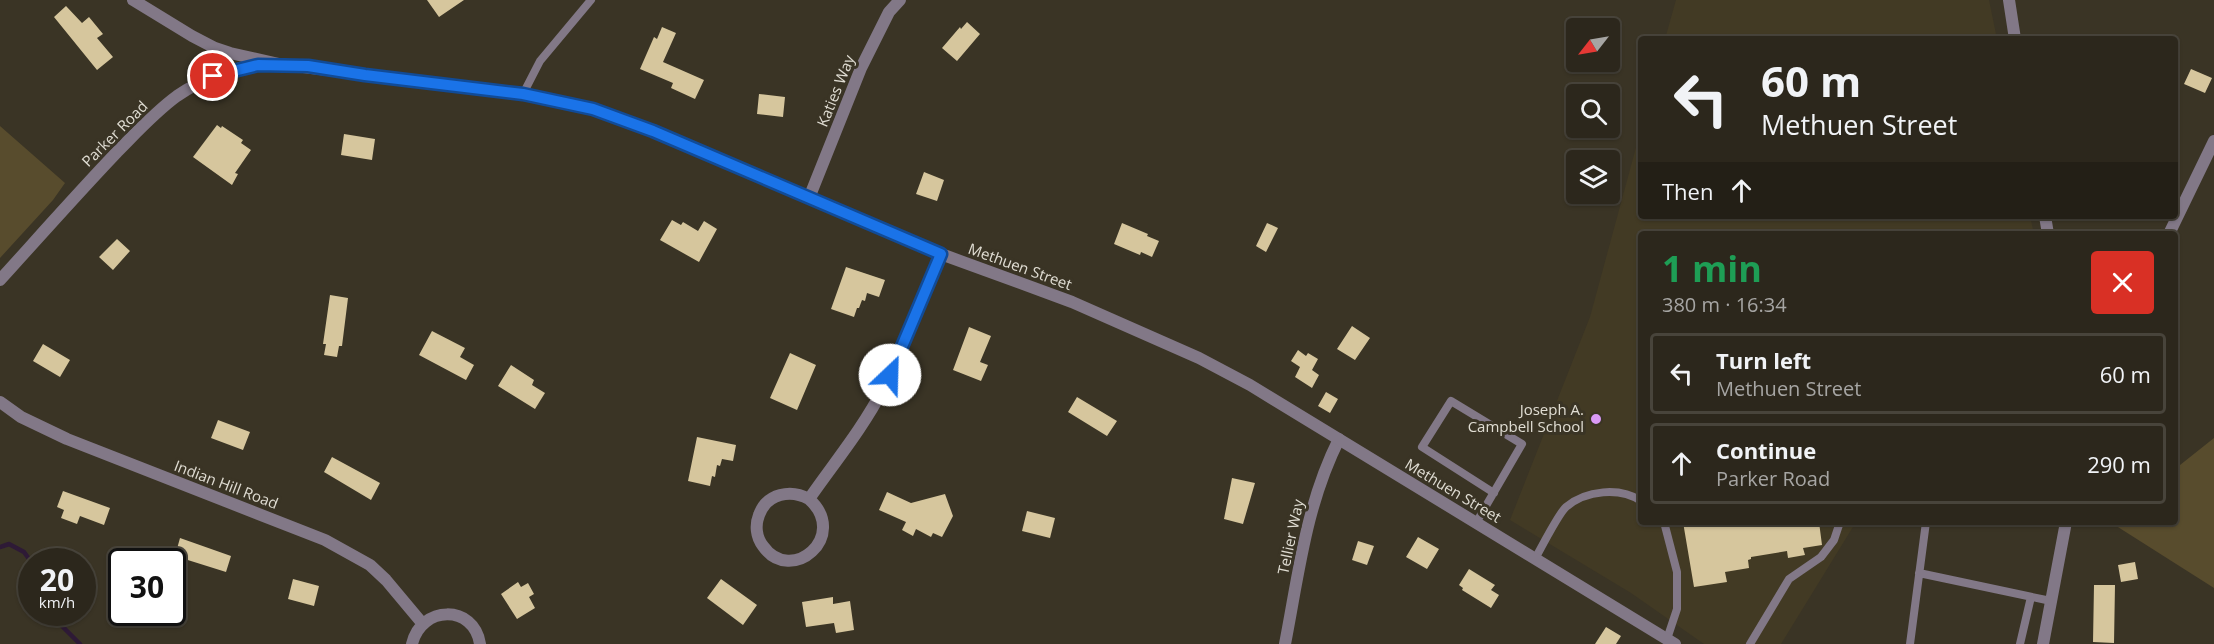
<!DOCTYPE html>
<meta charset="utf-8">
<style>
:root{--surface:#2c271c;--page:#383329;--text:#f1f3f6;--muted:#a6a5a3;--line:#48443b}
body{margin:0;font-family:"Open Sans",sans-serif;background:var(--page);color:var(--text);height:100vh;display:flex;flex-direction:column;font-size:22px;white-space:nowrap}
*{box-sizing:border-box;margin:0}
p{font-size:20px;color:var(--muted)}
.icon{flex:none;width:33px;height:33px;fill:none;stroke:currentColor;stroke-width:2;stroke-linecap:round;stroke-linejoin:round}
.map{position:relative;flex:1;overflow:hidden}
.drawer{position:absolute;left:1638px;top:231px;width:540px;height:294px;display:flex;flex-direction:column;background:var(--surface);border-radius:6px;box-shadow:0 2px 4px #0004,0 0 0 2px var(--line)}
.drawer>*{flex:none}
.banner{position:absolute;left:1638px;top:36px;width:540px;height:183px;border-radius:6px;box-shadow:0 2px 4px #0004,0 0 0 2px var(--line);background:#2c271c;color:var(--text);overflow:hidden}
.needle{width:39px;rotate:239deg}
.tools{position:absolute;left:1566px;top:18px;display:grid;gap:12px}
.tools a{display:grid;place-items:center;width:54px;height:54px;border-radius:6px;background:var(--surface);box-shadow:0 2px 4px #0004,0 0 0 2px var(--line);font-size:30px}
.speed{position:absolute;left:18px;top:548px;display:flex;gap:12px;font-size:30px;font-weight:700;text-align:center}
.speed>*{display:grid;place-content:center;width:78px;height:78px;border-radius:50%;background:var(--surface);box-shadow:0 2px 4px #0004,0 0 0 2px var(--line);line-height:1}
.speed small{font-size:15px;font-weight:400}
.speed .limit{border:3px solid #111;border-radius:9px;background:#fff;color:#111}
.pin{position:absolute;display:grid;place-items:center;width:51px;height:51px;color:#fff;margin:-26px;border:3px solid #fff;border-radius:50%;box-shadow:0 2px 6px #0007}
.me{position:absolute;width:66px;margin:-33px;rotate:24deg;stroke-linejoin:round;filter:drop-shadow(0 0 4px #0008)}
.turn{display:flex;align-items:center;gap:21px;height:126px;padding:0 24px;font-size:27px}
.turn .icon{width:78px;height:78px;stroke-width:2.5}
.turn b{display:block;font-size:42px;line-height:51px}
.then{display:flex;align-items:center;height:57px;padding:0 24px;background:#0003;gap:12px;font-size:22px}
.round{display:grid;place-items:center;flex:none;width:63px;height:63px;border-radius:6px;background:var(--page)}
.headline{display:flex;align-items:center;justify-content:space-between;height:102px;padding:0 24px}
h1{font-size:36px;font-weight:700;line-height:45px;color:#1e9e55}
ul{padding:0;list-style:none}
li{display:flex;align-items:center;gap:18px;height:81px;margin:0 12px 9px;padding:0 12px;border:3px solid var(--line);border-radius:6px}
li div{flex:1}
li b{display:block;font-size:22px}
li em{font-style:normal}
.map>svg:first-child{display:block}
.built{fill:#423a24}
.green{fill:#584c2d}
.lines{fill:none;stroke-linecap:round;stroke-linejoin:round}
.stream{stroke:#2e1a36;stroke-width:4.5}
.building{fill:#d6c69d}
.service{stroke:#827887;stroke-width:8}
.minor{stroke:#827887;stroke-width:12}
.tertiary{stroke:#827887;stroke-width:12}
.route-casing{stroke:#114b97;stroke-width:15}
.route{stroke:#1a73e8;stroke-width:10}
.poi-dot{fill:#da9af6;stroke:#3a3425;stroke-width:2}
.labels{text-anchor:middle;stroke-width:6;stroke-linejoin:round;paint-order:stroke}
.street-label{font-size:15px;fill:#e0ddd3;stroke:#3a3425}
.poi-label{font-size:15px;fill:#e0ddd3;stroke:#3a3425;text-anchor:end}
</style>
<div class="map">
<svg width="2214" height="644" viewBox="0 0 2214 644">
<rect width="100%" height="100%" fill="#3a3425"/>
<!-- built -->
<path class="built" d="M 1676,0 L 1989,0 L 1997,39 L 1665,39 Z
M 1641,129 L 1641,216 L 2030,216 L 2034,234 L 1641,234 L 1641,522 L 1856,522 L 1781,644 L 1704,644 L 1631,593 L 1510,520 L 1590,317 Z"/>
<!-- green -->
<path class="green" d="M 0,126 L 65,183 L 53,200 L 0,258 Z
M 2214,438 L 2214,588 L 2110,522 L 2175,522 L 2175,469 Z"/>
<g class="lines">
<!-- stream -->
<path class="stream" d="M 0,547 L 9,544 L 24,552 L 32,563
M 54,612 L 57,621 L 80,644"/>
</g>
<!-- building -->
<path class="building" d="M 427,0 L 464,0 L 439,17 Z
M 66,6 L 82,23 L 89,17 L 103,34 L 97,38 L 113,57 L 97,70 L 54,17 Z
M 967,22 L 980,34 L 957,61 L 942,48 L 960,27 L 961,29 Z
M 662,27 L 676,33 L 663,62 L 704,80 L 695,99 L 671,88 L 673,83 L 640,69 L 654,37 L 657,39 Z
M 2191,69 L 2212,78 L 2205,93 L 2184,84 Z
M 759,94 L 785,97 L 783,117 L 757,114 Z
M 217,125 L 221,128 L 222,126 L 243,140 L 241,143 L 251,150 L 235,173 L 238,174 L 232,185 L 193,157 Z
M 344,134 L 375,139 L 372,160 L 341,155 Z
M 924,172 L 944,180 L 937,201 L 916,194 Z
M 672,220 L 681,225 L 683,222 L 698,231 L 704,221 L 717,229 L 699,262 L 660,240 Z
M 1122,223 L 1148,234 L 1147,236 L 1159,241 L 1152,257 L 1141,252 L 1140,255 L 1114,244 Z
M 1267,223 L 1278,228 L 1266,252 L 1256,246 Z
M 117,239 L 130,251 L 113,270 L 99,257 Z
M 846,267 L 885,280 L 879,297 L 867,293 L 865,301 L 862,300 L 859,308 L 857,308 L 854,317 L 831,309 Z
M 330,295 L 348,298 L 342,346 L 339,346 L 337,357 L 324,355 L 326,344 L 323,344 Z
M 1352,326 L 1370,338 L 1355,360 L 1337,349 Z
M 969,327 L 991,336 L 980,362 L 988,365 L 981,381 L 953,370 Z
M 432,331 L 465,348 L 460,357 L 474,365 L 466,380 L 419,355 Z
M 43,344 L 70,360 L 60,377 L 33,361 Z
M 1298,350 L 1306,356 L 1308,353 L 1318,359 L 1312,370 L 1319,375 L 1312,388 L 1295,377 L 1300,367 L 1291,361 Z
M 790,353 L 816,365 L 797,410 L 770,398 Z
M 511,365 L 534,380 L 532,385 L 545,393 L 535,409 L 498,386 Z
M 1326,392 L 1338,399 L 1330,413 L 1318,406 Z
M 1077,397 L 1117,421 L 1107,436 L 1068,412 Z
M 218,420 L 250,432 L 243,450 L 211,438 Z
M 697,437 L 736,445 L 733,461 L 722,459 L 720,466 L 717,465 L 715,477 L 712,476 L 710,486 L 688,481 Z
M 332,457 L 380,483 L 371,500 L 324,472 Z
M 1232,478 L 1255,483 L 1243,524 L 1224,519 Z
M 63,491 L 110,508 L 104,525 L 80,516 L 77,524 L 61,518 L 64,510 L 57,507 Z
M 887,492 L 911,503 L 945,494 L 953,516 L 942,537 L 933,533 L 931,537 L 916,529 L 913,536 L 902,530 L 906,522 L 879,510 Z
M 1027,511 L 1055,518 L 1050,538 L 1022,531 Z
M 1683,522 L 1819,522 L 1822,545 L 1803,548 L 1805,555 L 1788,558 L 1787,551 L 1751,557 L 1751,559 L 1748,560 L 1749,568 L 1725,572 L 1727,582 L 1694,587 Z
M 1418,537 L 1439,549 L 1427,569 L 1406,557 Z
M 180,538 L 231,556 L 226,572 L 175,556 Z
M 1358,541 L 1374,546 L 1367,565 L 1352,560 Z
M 2135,562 L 2138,579 L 2121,582 L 2118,565 Z
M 1469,569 L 1495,585 L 1491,590 L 1499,595 L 1491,608 L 1462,590 L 1463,588 L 1459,585 Z
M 293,579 L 319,586 L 314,606 L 288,599 Z
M 721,579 L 757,605 L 743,625 L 707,598 Z
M 518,582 L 521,587 L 528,583 L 534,594 L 529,597 L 535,608 L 517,619 L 501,594 Z
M 2094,585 L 2115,585 L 2114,643 L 2093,642 Z
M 833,597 L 833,604 L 850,601 L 854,630 L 836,633 L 834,623 L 806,627 L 802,602 Z
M 1606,627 L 1621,636 L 1616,644 L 1595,644 Z"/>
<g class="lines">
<!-- service -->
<path class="service" d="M 523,94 L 540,61 L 591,0
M 1815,234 L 1817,234
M 1664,522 L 1677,572 L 1677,609 L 1667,639
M 1476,523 L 1522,444 L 1451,401 L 1422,447 L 1494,493
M 1535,559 C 1541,548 1559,513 1566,507 C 1586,490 1620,487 1641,501
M 1919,573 L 2051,601
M 1750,644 L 1789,579 L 1821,557 L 1834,540 L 1840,522
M 1910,644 L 1926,522
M 2020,644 L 2031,597"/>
<!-- minor -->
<path class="minor" d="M 2009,0 L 2015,39
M 809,198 L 861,68 L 889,12 L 900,0
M 2045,216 L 2048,234
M 0,280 C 39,237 77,194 117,152 C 136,133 155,112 177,96 C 205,77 238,65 271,65
M 0,402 L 21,417 L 67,439 L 325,540 L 370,565 L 386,580 L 422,623
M 809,499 C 850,536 791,586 763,546 C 756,537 755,525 759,515 C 767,493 791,489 809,499 C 834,463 863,428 883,389 C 905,345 923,299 941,254
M 412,644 C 421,605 474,604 480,644
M 1285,644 C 1299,572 1306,505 1339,439"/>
<!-- tertiary -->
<path class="tertiary" d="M 133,0 L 192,36 L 215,48 L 230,53 L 279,64 L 523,94 L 593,109 L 653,131 L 941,254 L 1072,302 L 1199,358 L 1250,385 L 1675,644
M 2169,234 L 2214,141
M 2043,644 L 2066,522"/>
</g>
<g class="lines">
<defs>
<path id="route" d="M 213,76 L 258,65 L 308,66 L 365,75 L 523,94 L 593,109 L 653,131 L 941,254 L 890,375"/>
</defs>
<!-- route casing -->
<use href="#route" class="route-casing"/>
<!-- route -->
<use href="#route" class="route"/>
</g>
<!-- markers -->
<circle class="poi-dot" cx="1596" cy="419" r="6"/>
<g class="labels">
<!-- street labels -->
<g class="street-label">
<text transform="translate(836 91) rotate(-68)" y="5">Katies Way</text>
<text transform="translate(115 134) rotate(-45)" y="5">Parker Road</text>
<text transform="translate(1020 267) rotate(20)" y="5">Methuen Street</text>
<text transform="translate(226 485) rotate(21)" y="5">Indian Hill Road</text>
<text transform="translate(1453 491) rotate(31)" y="5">Methuen Street</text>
<text transform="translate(1291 537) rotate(-78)" y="5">Tellier Way</text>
</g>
<!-- poi labels -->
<g class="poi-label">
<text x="1584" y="415">Joseph A.<tspan x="1584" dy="17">Campbell School</tspan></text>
</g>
</g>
</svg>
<div class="tools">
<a><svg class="needle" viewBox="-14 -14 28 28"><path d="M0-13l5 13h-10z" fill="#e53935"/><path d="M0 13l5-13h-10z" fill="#a6a5a3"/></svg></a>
<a><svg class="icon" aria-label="search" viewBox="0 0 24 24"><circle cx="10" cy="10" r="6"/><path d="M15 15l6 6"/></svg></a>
<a><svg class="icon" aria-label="layers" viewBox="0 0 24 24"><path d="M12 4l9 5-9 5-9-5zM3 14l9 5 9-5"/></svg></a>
</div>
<div class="speed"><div>20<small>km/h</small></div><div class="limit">30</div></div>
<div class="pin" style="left:213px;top:76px;background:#d93025"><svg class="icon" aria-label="arrive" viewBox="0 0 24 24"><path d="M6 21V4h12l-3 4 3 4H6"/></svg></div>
<svg class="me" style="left:890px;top:375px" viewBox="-20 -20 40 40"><circle r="19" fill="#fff"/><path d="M0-13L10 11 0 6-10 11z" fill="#1a73e8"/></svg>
<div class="banner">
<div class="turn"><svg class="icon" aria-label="left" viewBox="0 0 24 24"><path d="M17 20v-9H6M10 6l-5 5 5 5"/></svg><div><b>60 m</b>Methuen Street</div></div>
<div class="then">Then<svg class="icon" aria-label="ahead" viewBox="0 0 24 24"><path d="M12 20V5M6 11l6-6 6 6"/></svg></div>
</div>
<section class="drawer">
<div class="headline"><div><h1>1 min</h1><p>380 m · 16:34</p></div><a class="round" style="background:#d93025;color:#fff"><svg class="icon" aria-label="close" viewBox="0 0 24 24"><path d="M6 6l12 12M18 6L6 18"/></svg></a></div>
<ul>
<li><svg class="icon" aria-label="left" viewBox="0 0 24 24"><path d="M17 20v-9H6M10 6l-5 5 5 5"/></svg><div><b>Turn left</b><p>Methuen Street</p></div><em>60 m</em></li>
<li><svg class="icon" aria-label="ahead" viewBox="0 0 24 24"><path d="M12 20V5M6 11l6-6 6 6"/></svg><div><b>Continue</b><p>Parker Road</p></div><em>290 m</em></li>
</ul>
</section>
</div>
